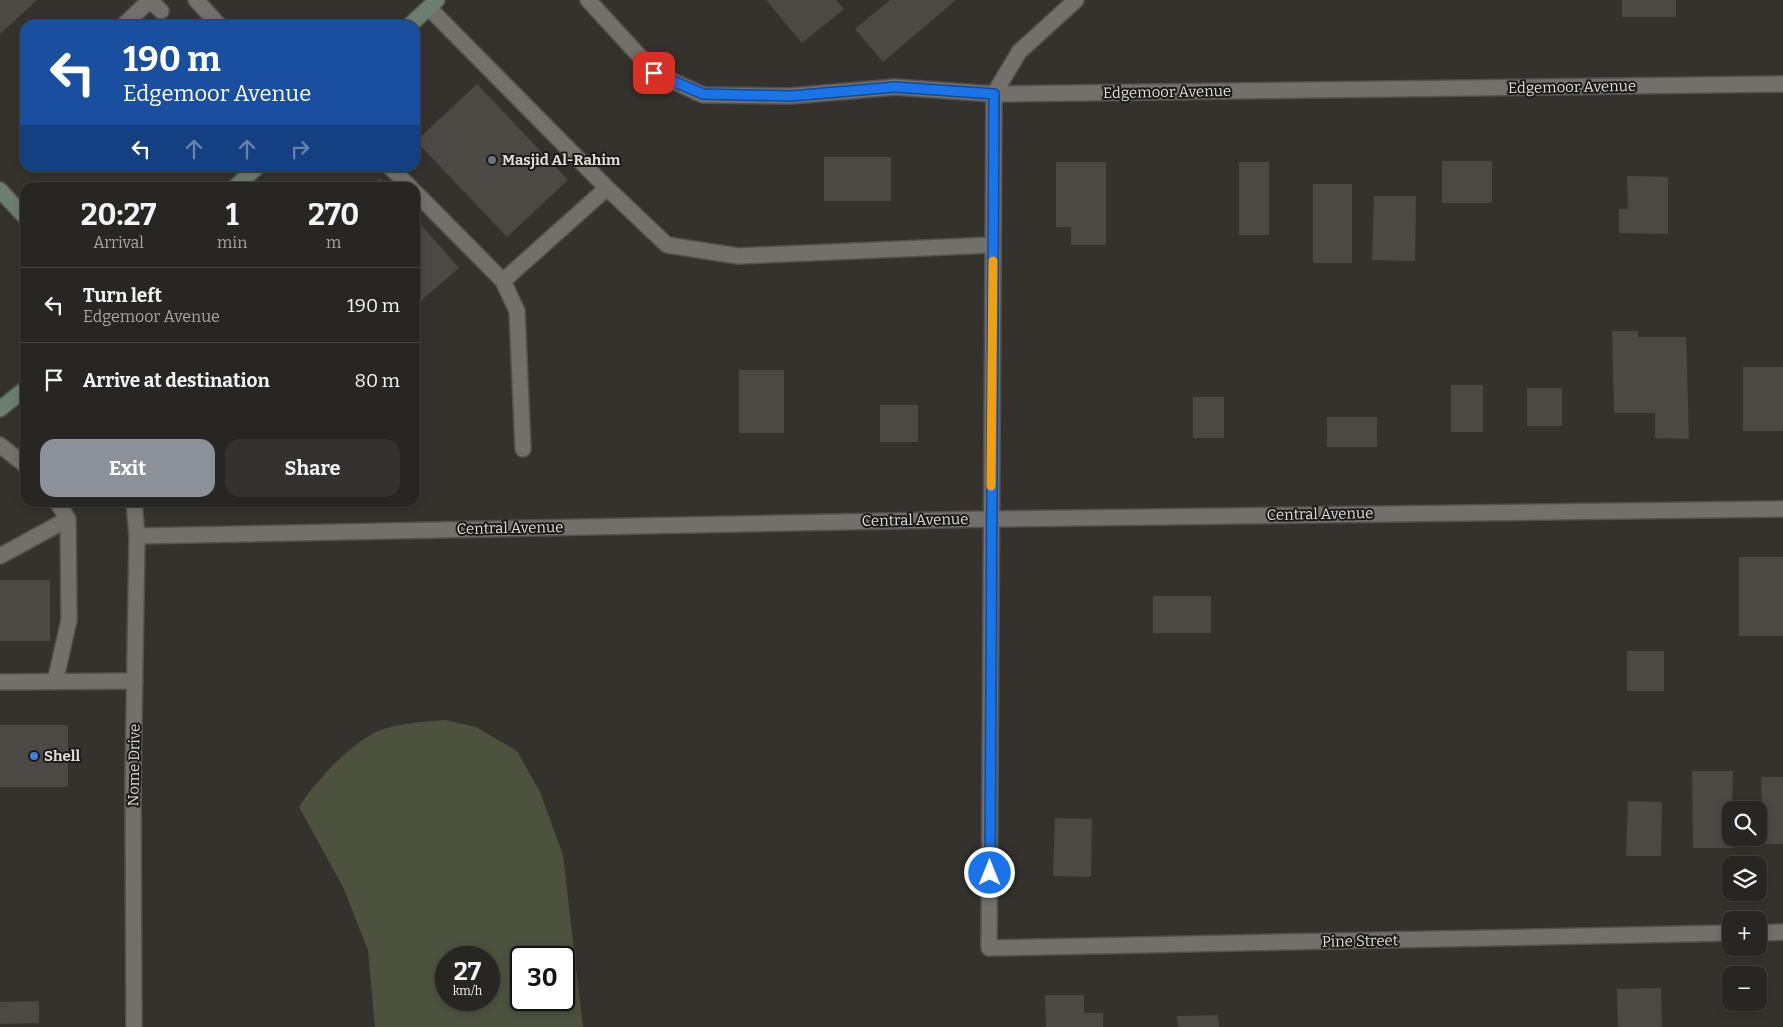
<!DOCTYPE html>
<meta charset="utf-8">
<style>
:root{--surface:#282622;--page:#34322f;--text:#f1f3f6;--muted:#a5a5a5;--line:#444340;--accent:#8c9099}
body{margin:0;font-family:Bitter,serif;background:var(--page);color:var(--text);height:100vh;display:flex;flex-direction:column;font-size:19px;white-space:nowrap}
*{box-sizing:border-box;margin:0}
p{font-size:16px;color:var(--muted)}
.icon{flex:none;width:28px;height:28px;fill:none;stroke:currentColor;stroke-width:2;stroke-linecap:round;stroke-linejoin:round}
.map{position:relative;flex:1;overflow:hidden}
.panel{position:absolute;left:20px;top:182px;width:400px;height:325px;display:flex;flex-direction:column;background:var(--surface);border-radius:15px;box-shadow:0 2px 8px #0003,0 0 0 1px var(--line)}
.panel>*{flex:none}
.banner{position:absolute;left:20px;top:20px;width:400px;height:152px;border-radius:15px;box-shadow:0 2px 8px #0003,0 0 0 1px var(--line);background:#1a4fa0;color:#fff;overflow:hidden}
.fabs{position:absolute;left:1722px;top:801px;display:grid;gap:10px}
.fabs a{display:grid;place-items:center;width:45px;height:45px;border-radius:10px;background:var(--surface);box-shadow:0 2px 8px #0003,0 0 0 1px var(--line);font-size:25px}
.speed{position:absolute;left:435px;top:946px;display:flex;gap:10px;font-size:25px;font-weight:700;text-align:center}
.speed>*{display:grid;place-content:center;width:65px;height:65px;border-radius:50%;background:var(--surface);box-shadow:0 2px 8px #0003,0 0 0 1px var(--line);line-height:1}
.speed small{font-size:12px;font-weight:400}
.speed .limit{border:2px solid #111;border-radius:8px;background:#fff;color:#111}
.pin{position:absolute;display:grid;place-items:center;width:42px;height:42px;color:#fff;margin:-21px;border-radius:10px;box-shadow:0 2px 8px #0006}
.me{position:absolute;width:55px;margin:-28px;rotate:0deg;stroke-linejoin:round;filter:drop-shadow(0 0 4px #0008)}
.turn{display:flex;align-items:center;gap:18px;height:105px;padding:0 20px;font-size:22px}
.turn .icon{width:65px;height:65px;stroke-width:2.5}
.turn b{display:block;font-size:35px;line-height:42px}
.lanes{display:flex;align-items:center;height:48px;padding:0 20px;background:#0003;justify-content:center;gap:25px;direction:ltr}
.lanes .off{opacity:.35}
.eta{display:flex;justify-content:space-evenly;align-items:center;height:85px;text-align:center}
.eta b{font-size:30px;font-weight:700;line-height:35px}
.action{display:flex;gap:10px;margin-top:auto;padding:10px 20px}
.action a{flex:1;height:58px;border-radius:15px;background:var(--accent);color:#fff;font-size:20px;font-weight:700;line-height:58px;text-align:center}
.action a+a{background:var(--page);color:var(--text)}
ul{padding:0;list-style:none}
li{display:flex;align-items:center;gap:15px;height:75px;padding:0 20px;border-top:1px solid var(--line)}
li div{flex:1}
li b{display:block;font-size:19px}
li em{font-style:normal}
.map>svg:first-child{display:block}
.green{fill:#4d523f;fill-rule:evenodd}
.building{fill:#4c4844}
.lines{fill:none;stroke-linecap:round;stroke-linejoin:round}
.service-casing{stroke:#53514d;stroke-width:18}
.minor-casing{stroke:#53514d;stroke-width:18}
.tertiary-casing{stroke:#53514d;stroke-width:18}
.secondary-casing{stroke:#53514d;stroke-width:18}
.service{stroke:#73706b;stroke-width:15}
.minor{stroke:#73706b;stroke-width:15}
.tertiary{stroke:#73706b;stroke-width:15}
.secondary{stroke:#6b7e70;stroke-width:15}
.route-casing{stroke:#114b97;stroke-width:12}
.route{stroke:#1a73e8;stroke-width:9}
.slow{stroke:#f59e0b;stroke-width:9}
.worship-dot{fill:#6b7280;stroke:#1b1a18;stroke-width:2}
.shop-dot{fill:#3f7fe0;stroke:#1b1a18;stroke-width:2}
.labels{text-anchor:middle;stroke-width:4;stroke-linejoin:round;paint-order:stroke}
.street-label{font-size:15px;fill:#dfddda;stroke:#1b1a18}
.poi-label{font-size:15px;font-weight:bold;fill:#dfddda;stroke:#1b1a18;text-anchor:start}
</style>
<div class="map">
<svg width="1783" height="1027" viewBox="0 0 1783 1027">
<rect width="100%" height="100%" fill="#35322d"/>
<!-- green -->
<path class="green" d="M 445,720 L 476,727 L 517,751 L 540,792 L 563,855 L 583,1027 L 375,1027 L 368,950 L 343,887 L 299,807 C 315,782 349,745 376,732 C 397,723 423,722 445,720 ZM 446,958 L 489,958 L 489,1000 L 446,1000 ZM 521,958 L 564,958 L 564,1000 L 521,1000 Z"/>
<!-- building -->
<path class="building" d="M 0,0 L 37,0 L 0,34 Z
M 766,0 L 836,0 L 844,9 L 802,43 Z
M 890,0 L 956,0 L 883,62 L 855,29 Z
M 1622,0 L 1676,0 L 1676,17 L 1622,17 Z
M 477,84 L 568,180 L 507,237 L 416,141 Z
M 824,157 L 891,157 L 891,201 L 824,201 Z
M 1442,161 L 1492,161 L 1492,203 L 1442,203 Z
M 1056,162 L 1106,162 L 1106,245 L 1071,245 L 1071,227 L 1056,227 Z
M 1239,162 L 1269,162 L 1269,235 L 1239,235 Z
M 1627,176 L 1668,177 L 1668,234 L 1619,233 L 1619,209 L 1628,209 Z
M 380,178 L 388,188 L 369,188 Z
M 1313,184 L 1352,184 L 1352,263 L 1313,263 Z
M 1374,196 L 1416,196 L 1415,261 L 1372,260 Z
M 415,218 L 459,268 L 415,306 Z
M 1612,331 L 1638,331 L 1638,337 L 1686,337 L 1689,439 L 1655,438 L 1655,413 L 1614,413 Z
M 1743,367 L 1783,367 L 1783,431 L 1743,431 Z
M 739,370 L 784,370 L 784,433 L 739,433 Z
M 1451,385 L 1483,385 L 1483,432 L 1451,432 Z
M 1527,388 L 1562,388 L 1562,426 L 1527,426 Z
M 1193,397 L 1224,397 L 1224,438 L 1193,438 Z
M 880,405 L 918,405 L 918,442 L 880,442 Z
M 1327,417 L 1377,417 L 1377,447 L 1327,447 Z
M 1739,557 L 1783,557 L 1783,636 L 1739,636 Z
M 0,580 L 50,580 L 50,641 L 0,641 Z
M 1153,596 L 1211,596 L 1211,633 L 1153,633 Z
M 1627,651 L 1664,651 L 1664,691 L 1627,691 Z
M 0,725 L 68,725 L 68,787 L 0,787 Z
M 1692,771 L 1733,771 L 1731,838 L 1733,838 L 1733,848 L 1693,848 Z
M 1761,777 L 1783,777 L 1783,844 L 1752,844 L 1752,838 L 1759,838 L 1759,817 L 1762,816 Z
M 1628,801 L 1662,802 L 1661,856 L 1626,856 Z
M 1055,818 L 1092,819 L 1091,877 L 1053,876 Z
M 1661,988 L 1662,1027 L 1618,1027 L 1617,989 Z
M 1045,995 L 1084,995 L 1084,1013 L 1103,1013 L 1103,1027 L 1046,1027 Z
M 39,1001 L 39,1023 L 0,1024 L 0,1002 Z
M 1218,1015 L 1219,1027 L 1178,1027 L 1177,1016 Z"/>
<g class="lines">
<defs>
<path id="service" d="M 150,0 L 161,11
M 196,0 L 219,25
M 429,8 L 607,188 L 503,281
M 124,25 L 150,0
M 391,168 L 411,188
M 607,188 L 667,245 L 738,256 L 993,245
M 415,192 L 503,281 L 517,311 L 523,449
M 0,445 L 25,465
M 0,556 L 68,519
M 0,682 L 135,681
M 55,682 L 69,620 L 68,519 L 57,502"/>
<path id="minor" d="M 588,0 L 655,73 L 703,95 L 791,96 L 895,87 L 994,94 L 1783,84
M 1076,0 L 1019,52 L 994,94 L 989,948 L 1731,933
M 137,536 L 990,519 L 1783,509
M 1759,933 L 1783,932"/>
<path id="tertiary" d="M 134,1027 L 133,782 L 137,536 L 134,502"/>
<path id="secondary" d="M 410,25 L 437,0
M 234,188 L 256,168
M 0,190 L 25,217
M 0,409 L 25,389"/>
</defs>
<!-- service casing -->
<use href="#service" class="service-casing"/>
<!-- minor casing -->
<use href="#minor" class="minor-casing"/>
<!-- tertiary casing -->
<use href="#tertiary" class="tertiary-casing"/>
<!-- secondary casing -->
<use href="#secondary" class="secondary-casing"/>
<!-- service -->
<use href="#service" class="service"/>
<!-- minor -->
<use href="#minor" class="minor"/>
<!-- tertiary -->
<use href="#tertiary" class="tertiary"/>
<!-- secondary -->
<use href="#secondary" class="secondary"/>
</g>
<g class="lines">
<defs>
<path id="route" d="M 654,73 L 703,94 L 791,96 L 895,87 L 994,94 L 990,873"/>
</defs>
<!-- route casing -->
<use href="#route" class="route-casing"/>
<!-- route -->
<use href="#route" class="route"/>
<!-- slow -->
<path class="slow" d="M 991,486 L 993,261"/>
</g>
<!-- markers -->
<circle class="worship-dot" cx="492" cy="160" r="5"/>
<circle class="shop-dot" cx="34" cy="756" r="5"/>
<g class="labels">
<!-- street labels -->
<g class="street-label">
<text transform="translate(1572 87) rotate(-1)" y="5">Edgemoor Avenue</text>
<text transform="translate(1167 92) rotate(-1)" y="5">Edgemoor Avenue</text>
<text transform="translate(1320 514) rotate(-1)" y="5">Central Avenue</text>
<text transform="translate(915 520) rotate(-1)" y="5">Central Avenue</text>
<text transform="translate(510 528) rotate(-1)" y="5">Central Avenue</text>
<text transform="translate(134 765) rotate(-89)" y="5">Nome Drive</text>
<text transform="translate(1360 941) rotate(-1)" y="5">Pine Street</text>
</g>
<!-- poi labels -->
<g class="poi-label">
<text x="502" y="165">Masjid Al-Rahim</text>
<text x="44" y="761">Shell</text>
</g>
</g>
</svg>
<div class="fabs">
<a><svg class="icon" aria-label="search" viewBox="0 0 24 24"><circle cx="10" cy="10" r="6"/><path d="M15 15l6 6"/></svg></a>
<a><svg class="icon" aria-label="layers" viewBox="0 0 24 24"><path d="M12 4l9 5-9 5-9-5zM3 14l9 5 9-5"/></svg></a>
<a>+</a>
<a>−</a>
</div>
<div class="speed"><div>27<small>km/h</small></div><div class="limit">30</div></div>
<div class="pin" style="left:654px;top:73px;background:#d93025"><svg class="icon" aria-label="arrive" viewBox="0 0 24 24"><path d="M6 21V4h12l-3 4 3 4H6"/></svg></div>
<svg class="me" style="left:990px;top:873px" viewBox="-20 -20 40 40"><circle r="17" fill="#1a73e8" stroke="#fff" stroke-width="3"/><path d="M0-11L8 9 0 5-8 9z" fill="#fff"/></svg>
<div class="banner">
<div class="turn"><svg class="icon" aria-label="left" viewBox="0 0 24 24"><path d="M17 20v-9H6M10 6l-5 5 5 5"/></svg><div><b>190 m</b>Edgemoor Avenue</div></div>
<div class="lanes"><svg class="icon" aria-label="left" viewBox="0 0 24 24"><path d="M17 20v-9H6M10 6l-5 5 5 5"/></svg><svg class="icon off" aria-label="ahead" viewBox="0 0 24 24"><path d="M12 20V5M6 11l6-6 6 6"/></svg><svg class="icon off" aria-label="ahead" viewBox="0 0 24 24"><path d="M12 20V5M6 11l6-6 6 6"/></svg><svg class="icon off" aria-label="right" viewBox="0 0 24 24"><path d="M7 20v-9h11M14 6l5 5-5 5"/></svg></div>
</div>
<section class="panel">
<div class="eta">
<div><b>20:27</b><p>Arrival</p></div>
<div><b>1</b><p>min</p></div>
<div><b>270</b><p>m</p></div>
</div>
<ul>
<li><svg class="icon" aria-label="left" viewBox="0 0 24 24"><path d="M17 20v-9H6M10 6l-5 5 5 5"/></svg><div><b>Turn left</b><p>Edgemoor Avenue</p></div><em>190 m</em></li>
<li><svg class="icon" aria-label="arrive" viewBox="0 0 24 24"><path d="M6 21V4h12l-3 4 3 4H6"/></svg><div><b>Arrive at destination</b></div><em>80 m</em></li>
</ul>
<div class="action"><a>Exit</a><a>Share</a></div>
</section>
</div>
